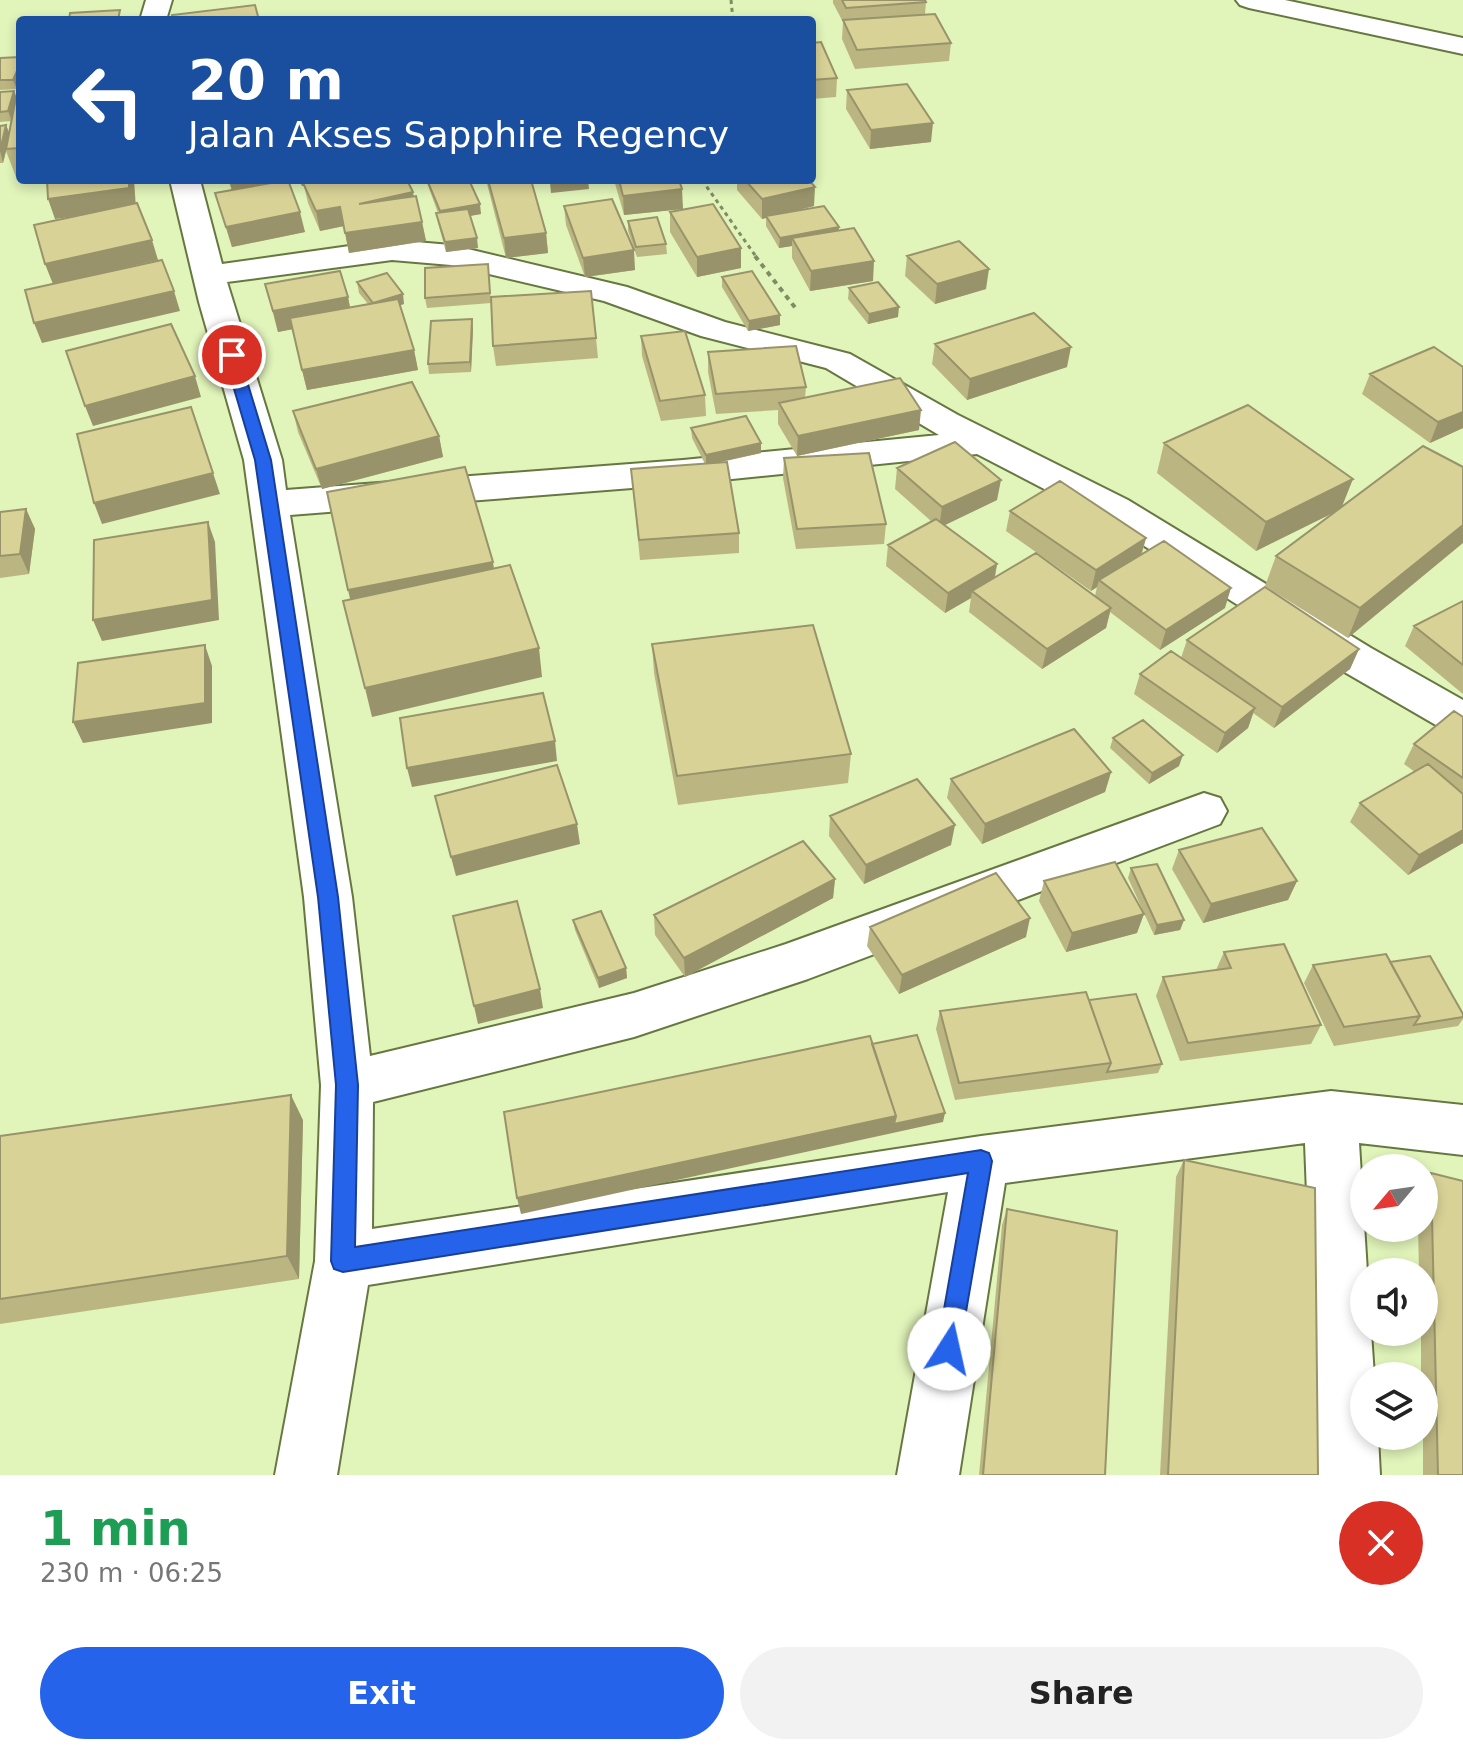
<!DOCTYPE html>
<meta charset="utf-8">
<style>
:root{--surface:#fff;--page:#f2f2f2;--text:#222;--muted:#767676;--accent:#2563eb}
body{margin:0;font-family:"DejaVu Sans",sans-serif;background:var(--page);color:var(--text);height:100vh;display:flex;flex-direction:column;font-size:30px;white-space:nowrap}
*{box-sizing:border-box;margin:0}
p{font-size:26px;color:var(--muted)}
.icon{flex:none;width:44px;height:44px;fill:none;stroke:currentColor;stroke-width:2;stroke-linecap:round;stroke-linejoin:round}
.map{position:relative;height:1475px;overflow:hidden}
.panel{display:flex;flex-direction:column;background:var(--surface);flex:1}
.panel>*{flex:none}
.top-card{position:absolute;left:16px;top:16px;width:800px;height:168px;border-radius:8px;box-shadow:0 4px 12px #0003;background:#1a4fa0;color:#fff;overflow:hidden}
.needle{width:52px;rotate:241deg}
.buttons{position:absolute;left:1350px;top:1154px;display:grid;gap:16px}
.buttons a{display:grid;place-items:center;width:88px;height:88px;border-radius:50%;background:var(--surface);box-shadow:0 4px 12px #0003;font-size:40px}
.pin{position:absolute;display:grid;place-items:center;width:68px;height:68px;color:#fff;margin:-34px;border:4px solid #fff;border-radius:50%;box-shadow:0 2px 8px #0007}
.me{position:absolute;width:88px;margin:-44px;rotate:10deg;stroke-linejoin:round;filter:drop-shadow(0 0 6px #0008)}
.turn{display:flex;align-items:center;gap:28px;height:168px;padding:0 40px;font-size:36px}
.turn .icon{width:104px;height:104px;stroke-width:2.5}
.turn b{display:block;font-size:56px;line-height:68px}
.round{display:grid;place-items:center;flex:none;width:84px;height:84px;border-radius:42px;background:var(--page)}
.headline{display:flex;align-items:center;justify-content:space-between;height:136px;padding:0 40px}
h1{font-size:48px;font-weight:800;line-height:60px;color:#1e9e55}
.button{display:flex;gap:16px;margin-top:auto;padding:16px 40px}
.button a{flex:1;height:92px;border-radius:48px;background:var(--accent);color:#fff;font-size:32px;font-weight:800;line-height:92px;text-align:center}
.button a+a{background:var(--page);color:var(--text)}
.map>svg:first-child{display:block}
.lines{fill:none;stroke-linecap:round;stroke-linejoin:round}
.street-casing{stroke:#677742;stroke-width:4}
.path-far1{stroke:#7f8c64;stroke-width:3;stroke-dasharray:4 4;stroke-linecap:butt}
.path{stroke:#7f8c64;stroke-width:4;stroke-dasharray:5 5;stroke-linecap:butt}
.street{fill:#fff;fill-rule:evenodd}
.wall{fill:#bbb582}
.shaded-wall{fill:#98936a}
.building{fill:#d9d297;stroke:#98936a;stroke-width:2}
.route{fill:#2563eb;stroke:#184099;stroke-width:2}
</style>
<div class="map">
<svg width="1463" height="1475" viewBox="0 0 1463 1475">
<rect width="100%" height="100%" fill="#e1f4ba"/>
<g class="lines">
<defs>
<path id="street" d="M 146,0 L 172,0 L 166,20 L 140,20 Z
M 1236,0 L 1285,0 L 1463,38 L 1463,54 L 1249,8 L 1240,5 Z
M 170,180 L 200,180 L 222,264 L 392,240 L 451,245 L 627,287 L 725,322 L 850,354 L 958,415 L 1128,500 L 1371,648 L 1463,700 L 1463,736 L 1448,732 L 1341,670 L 1100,518 L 977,454 L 683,484 L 290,515 L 352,897 L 370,1056 L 634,993 L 786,944 L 1204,793 L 1220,798 L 1227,811 L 1220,824 L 808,979 L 634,1037 L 373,1102 L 372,1229 L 981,1136 L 1331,1091 L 1463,1105 L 1463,1155 L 1359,1143 L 1367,1272 L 1364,1272 L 1364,1332 L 1371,1332 L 1374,1376 L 1364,1376 L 1364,1436 L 1378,1436 L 1380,1475 L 1318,1475 L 1305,1143 L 1005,1183 L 959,1475 L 897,1475 L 948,1192 L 368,1285 L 337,1475 L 275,1475 L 315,1261 L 321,1085 L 304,897 L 244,460 L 199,302 ZM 392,260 L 451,265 L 604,301 L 701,336 L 826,368 L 939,435 L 683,460 L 286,490 L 282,460 L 227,282 Z"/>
</defs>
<!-- street casing -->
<use href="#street" class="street-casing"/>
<!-- path-far1 -->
<path class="path-far1" d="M 731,0 L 733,20
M 702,180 L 757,258"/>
<!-- path -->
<path class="path" d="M 755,256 L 797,310"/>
<!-- street -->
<use href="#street" class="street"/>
</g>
<!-- wall -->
<path class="wall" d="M 833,0 L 925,0 L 926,2 L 925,14 L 951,43 L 949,61 L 855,69 L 842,39 L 843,22 L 833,3 Z
M 812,43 L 837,78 L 836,97 L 812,99 Z
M 20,57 L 20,177 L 16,177 L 6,151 L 3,163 L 0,163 L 0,126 L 6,125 L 9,133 L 11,121 L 0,122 L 0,92 L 14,91 L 16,98 L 18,85 L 17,89 L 0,90 L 0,58 Z
M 847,90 L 931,142 L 870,149 L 846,109 Z
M 228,180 L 278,180 L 305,232 L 232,247 L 215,193 L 232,190 Z
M 299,180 L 407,180 L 422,222 L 426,241 L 349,253 L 344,226 L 320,231 L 308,203 L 304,186 L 302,186 Z
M 426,180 L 469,180 L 481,214 L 470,216 L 478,248 L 446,252 L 438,223 L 436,213 L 438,213 Z
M 486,180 L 531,180 L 546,233 L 548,253 L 506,258 Z
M 614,180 L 679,180 L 683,209 L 624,215 Z
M 737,180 L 809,180 L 814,206 L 794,211 L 839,227 L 839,231 L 873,281 L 810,291 L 792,258 L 792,246 L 779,248 L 766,226 L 766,218 L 762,219 L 737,190 Z
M 564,206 L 635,270 L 585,277 L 566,225 Z
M 670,212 L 741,268 L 697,277 L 670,232 Z
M 628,221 L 666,244 L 667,254 L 637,257 L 628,231 Z
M 907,256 L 986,289 L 935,304 L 905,276 Z
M 489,274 L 491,303 L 427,308 L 425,298 Z
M 722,277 L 780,325 L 748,331 L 722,287 Z
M 357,282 L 404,304 L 400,305 L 414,350 L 418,370 L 307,390 L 292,329 L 278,332 L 265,284 L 348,297 L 350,308 L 368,304 L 359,293 Z
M 849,288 L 898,317 L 868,324 L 848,299 Z
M 472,319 L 473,329 L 471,372 L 429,374 L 428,364 Z
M 641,336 L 705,395 L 706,416 L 661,421 L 642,356 Z
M 596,338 L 598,358 L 496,366 L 493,346 Z
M 935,344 L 1067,367 L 967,400 L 932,364 Z
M 708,352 L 806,387 L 805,398 L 919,430 L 797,456 L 778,424 L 778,410 L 716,414 L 708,372 Z
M 1463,367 L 1463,428 L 1430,443 L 1362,394 L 1370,374 Z
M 293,411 L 439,436 L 443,457 L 322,489 L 298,432 Z
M 691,428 L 761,443 L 761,453 L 717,463 L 739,533 L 739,553 L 640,560 L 631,469 L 705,464 L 692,438 Z
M 1164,443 L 1342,507 L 1463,467 L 1348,638 L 1265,586 L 1276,556 L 1335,512 L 1256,551 L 1157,473 Z
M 784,458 L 886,524 L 884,544 L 796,549 L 783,478 Z
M 897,468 L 997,500 L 944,525 L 997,564 L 995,578 L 1095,596 L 1097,587 L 1091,591 L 1006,531 L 1010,511 L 1146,538 L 1142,554 L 1225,608 L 1160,650 L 1110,612 L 1106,628 L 1042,669 L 969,612 L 971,598 L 945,613 L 886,566 L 888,545 L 931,521 L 895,489 Z
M 26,509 L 35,529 L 29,574 L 0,578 L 0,512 Z
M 1463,601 L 1463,694 L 1405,646 L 1414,626 Z
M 1187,640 L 1359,649 L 1350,669 L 1274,728 L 1253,713 L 1248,728 L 1217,753 L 1134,694 L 1140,674 L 1181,658 Z
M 652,644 L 851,754 L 848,783 L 678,805 L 654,673 Z
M 1463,717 L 1463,843 L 1408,875 L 1350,822 L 1360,803 L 1415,772 L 1404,764 L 1414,744 Z
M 1113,738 L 1179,766 L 1149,784 L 1110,748 Z
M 1111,772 L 1105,792 L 982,844 L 947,798 L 951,779 Z
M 830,816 L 951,845 L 864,884 L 829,836 Z
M 1179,850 L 1297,881 L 1288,900 L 1203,923 L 1172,869 Z
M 1131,868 L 1184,920 L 1180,930 L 1154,935 L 1128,878 Z
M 835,879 L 833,898 L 685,977 L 655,935 L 654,915 Z
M 1044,881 L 1137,933 L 1066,952 L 1039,901 Z
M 573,920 L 626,968 L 627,978 L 599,988 L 575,930 Z
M 870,927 L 1026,937 L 899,994 L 867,946 Z
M 1224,952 L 1321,1025 L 1311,1044 L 1180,1061 L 1156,996 L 1163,977 L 1216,970 Z
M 1390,962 L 1463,1014 L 1463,1019 L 1458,1026 L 1334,1046 L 1304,983 L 1313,965 Z
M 1089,1000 L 1162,1064 L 1158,1073 L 955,1100 L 936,1029 L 940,1011 Z
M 303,1120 L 299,1279 L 0,1324 L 0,1136 Z
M 1184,1160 L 1318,1475 L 1160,1475 L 1176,1177 Z
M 1431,1173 L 1463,1475 L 1423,1475 L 1423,1436 L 1424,1436 L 1424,1376 L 1421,1376 L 1421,1332 L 1424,1332 L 1424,1272 L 1419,1272 L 1418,1228 L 1424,1228 L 1424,1181 Z
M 1007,1209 L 1105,1475 L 979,1475 L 1002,1225 Z"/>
<!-- shaded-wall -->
<path class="shaded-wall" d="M 20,64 L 20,82 L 17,89 L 13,80 Z
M 14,91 L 17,100 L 12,121 L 8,111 Z
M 933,123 L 931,142 L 870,149 L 871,130 Z
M 6,125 L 10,135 L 3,163 L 0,151 Z
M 129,180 L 134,180 L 136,208 L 55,219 L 48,199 Z
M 240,180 L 278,180 L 279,184 L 232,192 L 230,182 Z
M 300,180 L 335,180 L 302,186 Z
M 575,180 L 588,180 L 589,189 L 551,193 L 550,183 Z
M 815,187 L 814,206 L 762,219 L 762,199 Z
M 682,189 L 683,209 L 624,215 L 623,196 Z
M 413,192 L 416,211 L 359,204 Z
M 480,204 L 481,214 L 441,221 L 440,211 Z
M 340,207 L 344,226 L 320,231 L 316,211 Z
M 300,212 L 305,232 L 232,247 L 226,227 Z
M 422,222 L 426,241 L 349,253 L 345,233 Z
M 839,227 L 838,237 L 792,238 L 792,246 L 779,248 L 780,238 Z
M 546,233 L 548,253 L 506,258 L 504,238 Z
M 477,238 L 478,248 L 446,252 L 445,242 Z
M 152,240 L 158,260 L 53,284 L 45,264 Z
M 741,248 L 741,268 L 697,277 L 697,257 Z
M 634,250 L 635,270 L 585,277 L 583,258 Z
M 874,261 L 873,281 L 810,291 L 811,271 Z
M 989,269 L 986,289 L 935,304 L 937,284 Z
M 174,291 L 180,311 L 42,343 L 34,323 Z
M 403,294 L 404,304 L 375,313 L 373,303 Z
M 348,297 L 352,318 L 278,332 L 273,311 Z
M 899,307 L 898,317 L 868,324 L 869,314 Z
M 780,315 L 780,325 L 748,331 L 749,321 Z
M 472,319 L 473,329 L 471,372 L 470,362 Z
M 1071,347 L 1067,367 L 967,400 L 970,379 Z
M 414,350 L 418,370 L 307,390 L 302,370 Z
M 195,376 L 201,397 L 93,426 L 85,406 Z
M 921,410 L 919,430 L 797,456 L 798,436 Z
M 1463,412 L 1463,428 L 1430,443 L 1438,422 Z
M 439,436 L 443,457 L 322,489 L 316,469 Z
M 761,443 L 761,453 L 706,465 L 706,455 Z
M 213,473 L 220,494 L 102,524 L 94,503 Z
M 1353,479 L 1341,509 L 1256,551 L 1266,522 Z
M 1001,480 L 997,500 L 939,528 L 942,507 Z
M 26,509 L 35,529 L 29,574 L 20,554 Z
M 208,522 L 215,542 L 219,620 L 102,641 L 93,620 Z
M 1463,525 L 1463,543 L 1348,638 L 1360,608 Z
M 1146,538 L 1140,558 L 1099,580 L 1097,587 L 1091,591 L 1096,570 Z
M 493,562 L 497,591 L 355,620 L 348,590 Z
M 997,564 L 993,585 L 972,591 L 971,598 L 945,613 L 948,593 Z
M 1231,588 L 1225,608 L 1160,650 L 1166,630 Z
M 1111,608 L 1106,628 L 1042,669 L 1047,649 Z
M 205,645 L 212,666 L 212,723 L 83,743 L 73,722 Z
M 539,648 L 542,677 L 372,717 L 365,688 Z
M 1359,649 L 1350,669 L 1274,728 L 1282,707 Z
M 1255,708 L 1248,728 L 1217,753 L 1225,733 Z
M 555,741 L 557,761 L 412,787 L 407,768 Z
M 1183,755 L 1179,766 L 1149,784 L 1152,773 Z
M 1111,772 L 1105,792 L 982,844 L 985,824 Z
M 577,824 L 580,844 L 456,876 L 451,857 Z
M 955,825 L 951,845 L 864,884 L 866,865 Z
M 1463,830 L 1463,843 L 1408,875 L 1419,855 Z
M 835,879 L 833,898 L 685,977 L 684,958 Z
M 1297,881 L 1288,900 L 1203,923 L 1211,904 Z
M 1144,914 L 1137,933 L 1066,952 L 1072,933 Z
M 1030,918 L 1026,937 L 899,994 L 902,975 Z
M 1184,920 L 1180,930 L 1154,935 L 1157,925 Z
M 626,968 L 627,978 L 599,988 L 598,978 Z
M 540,989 L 543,1008 L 478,1024 L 474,1006 Z
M 291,1095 L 303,1120 L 299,1279 L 287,1256 Z
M 945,1113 L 943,1122 L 521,1214 L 517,1198 L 896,1116 Z"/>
<!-- building -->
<path class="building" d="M 842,0 L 925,0 L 926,2 L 846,8 Z
M 255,5 L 259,20 L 173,20 L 172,15 Z
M 120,10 L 118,20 L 69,20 L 70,13 Z
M 935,14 L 951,43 L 857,50 L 843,20 Z
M 421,17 L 466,17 L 466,20 L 420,20 Z
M 821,42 L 837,78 L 812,80 L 812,43 Z
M 20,57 L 20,64 L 13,80 L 0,80 L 0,58 Z
M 20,77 L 20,148 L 6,149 Z
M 907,84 L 933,123 L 871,130 L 847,90 Z
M 14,91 L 8,111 L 0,112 L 0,92 Z
M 6,125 L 0,151 L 0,126 Z
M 47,180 L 129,180 L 129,188 L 48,199 Z
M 288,180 L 300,212 L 226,227 L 215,193 Z
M 319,180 L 407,180 L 413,192 L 359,204 L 416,196 L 422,222 L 345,233 L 340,207 L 316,211 L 303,183 Z
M 427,180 L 469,180 L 480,204 L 440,211 Z
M 488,180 L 531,180 L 546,233 L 504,238 Z
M 549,180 L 575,180 L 550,183 Z
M 619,180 L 679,180 L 682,189 L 623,196 Z
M 745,180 L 809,180 L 815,187 L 762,199 Z
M 612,199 L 634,250 L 583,258 L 564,206 Z
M 137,203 L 152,240 L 45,264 L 34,225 Z
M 713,204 L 741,248 L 697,257 L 670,212 Z
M 824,206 L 839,227 L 780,238 L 766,216 Z
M 468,209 L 477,238 L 445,242 L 436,213 Z
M 657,217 L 666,244 L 636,247 L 628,221 Z
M 854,228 L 874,261 L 811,271 L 792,238 Z
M 959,241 L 989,269 L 937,284 L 907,256 Z
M 162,260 L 174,291 L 34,323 L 25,290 Z
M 488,264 L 490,293 L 425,298 L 425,268 Z
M 340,271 L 348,297 L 273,311 L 265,284 Z
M 752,271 L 780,315 L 749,321 L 722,277 Z
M 387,273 L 403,294 L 373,303 L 357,282 Z
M 878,282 L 899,307 L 869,314 L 849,288 Z
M 591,291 L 596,338 L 493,346 L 491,297 Z
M 398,299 L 414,350 L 302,370 L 290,318 Z
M 1034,313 L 1071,347 L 970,379 L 935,344 Z
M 472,319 L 470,362 L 428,364 L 431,321 Z
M 171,324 L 195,376 L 85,406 L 66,351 Z
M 685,331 L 705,395 L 660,401 L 641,336 Z
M 796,346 L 806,387 L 716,394 L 708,352 Z
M 1434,347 L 1463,367 L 1463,412 L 1438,422 L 1370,374 Z
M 900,378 L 921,410 L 798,436 L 779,403 Z
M 412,382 L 439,436 L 316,469 L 293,411 Z
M 1248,405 L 1353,479 L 1266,522 L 1164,443 Z
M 191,407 L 213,473 L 94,503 L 77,434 Z
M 746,416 L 761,443 L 706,455 L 691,428 Z
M 955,442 L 1001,480 L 942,507 L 897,468 Z
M 1423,446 L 1463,467 L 1463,525 L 1360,608 L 1276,556 Z
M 869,453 L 886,524 L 797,529 L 784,458 Z
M 727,462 L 739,533 L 639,540 L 631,469 Z
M 465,467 L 493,562 L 348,590 L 327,492 Z
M 1060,481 L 1146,538 L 1096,570 L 1010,511 Z
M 26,509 L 20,554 L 0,556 L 0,512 Z
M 936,519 L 997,564 L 948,593 L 888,545 Z
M 208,522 L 212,600 L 93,620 L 94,540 Z
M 1164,541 L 1231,588 L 1166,630 L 1099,580 Z
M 1036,553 L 1111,608 L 1047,649 L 972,591 Z
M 510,565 L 539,648 L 365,688 L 343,601 Z
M 1265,587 L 1359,649 L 1282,707 L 1187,640 Z
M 1463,601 L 1463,665 L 1414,626 Z
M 813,625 L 851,754 L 677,776 L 652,644 Z
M 205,645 L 205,703 L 73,722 L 78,663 Z
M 1171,651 L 1255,708 L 1225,733 L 1140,674 Z
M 543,693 L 555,741 L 407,768 L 400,718 Z
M 1454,711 L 1463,717 L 1463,778 L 1414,744 Z
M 1143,720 L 1183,755 L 1152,773 L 1113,738 Z
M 1074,729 L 1111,772 L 985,824 L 951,779 Z
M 1428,764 L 1463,794 L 1463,830 L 1419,855 L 1360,803 Z
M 557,765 L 577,824 L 451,857 L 435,796 Z
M 917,779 L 955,825 L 866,865 L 830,816 Z
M 1262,828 L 1297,881 L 1211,904 L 1179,850 Z
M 803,841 L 835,879 L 684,958 L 654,915 Z
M 1115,862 L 1144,914 L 1072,933 L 1044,881 Z
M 1157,864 L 1184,920 L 1157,925 L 1131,868 Z
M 996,873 L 1030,918 L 902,975 L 870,927 Z
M 517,901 L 540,989 L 474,1006 L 453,916 Z
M 601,911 L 626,968 L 598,978 L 573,920 Z
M 1284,944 L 1321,1025 L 1188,1043 L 1163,977 L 1231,968 L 1224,952 Z
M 1386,954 L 1420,1016 L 1344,1027 L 1313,965 Z
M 1430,956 L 1463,1014 L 1463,1017 L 1414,1025 L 1420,1016 L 1390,962 Z
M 1086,992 L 1111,1063 L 959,1083 L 940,1011 Z
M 1136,994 L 1162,1064 L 1107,1072 L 1111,1063 L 1089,1000 Z
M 917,1035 L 945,1113 L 894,1124 L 896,1116 L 872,1044 Z
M 870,1036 L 896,1116 L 517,1198 L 504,1112 Z
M 291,1095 L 287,1256 L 0,1299 L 0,1136 Z
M 1184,1160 L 1315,1188 L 1318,1475 L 1168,1475 Z
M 1431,1173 L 1463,1181 L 1463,1475 L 1438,1475 Z
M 1007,1209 L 1117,1231 L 1105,1475 L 983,1475 Z"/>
<!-- route -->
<path class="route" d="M 232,350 L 239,355 L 271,460 L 338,897 L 358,1085 L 355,1247 L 981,1150 L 989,1153 L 992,1161 L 958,1358 L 949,1361 L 941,1358 L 937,1349 L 968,1173 L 343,1272 L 334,1269 L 331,1261 L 336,1085 L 318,897 L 255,460 L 224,355 Z"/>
</svg>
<div class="buttons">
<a><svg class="needle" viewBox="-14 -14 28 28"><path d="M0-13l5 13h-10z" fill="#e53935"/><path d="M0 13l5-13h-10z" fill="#767676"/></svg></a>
<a><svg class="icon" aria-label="sound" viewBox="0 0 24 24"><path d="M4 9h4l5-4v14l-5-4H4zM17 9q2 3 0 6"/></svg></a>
<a><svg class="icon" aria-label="layers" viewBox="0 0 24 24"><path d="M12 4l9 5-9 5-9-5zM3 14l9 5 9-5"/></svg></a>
</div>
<div class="pin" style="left:232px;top:355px;background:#d93025"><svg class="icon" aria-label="arrive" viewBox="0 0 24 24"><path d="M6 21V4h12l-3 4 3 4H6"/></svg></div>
<svg class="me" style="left:949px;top:1349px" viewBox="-20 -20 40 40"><circle r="19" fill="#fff"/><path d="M0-13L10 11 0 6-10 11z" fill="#2563eb"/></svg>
<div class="top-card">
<div class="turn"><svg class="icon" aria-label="left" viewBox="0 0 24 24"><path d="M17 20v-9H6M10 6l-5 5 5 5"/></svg><div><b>20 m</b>Jalan Akses Sapphire Regency</div></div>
</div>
</div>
<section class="panel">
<div class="headline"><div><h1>1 min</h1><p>230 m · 06:25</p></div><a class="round" style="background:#d93025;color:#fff"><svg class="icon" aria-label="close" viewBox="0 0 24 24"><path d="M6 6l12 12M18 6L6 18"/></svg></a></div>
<div class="button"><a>Exit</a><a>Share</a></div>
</section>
